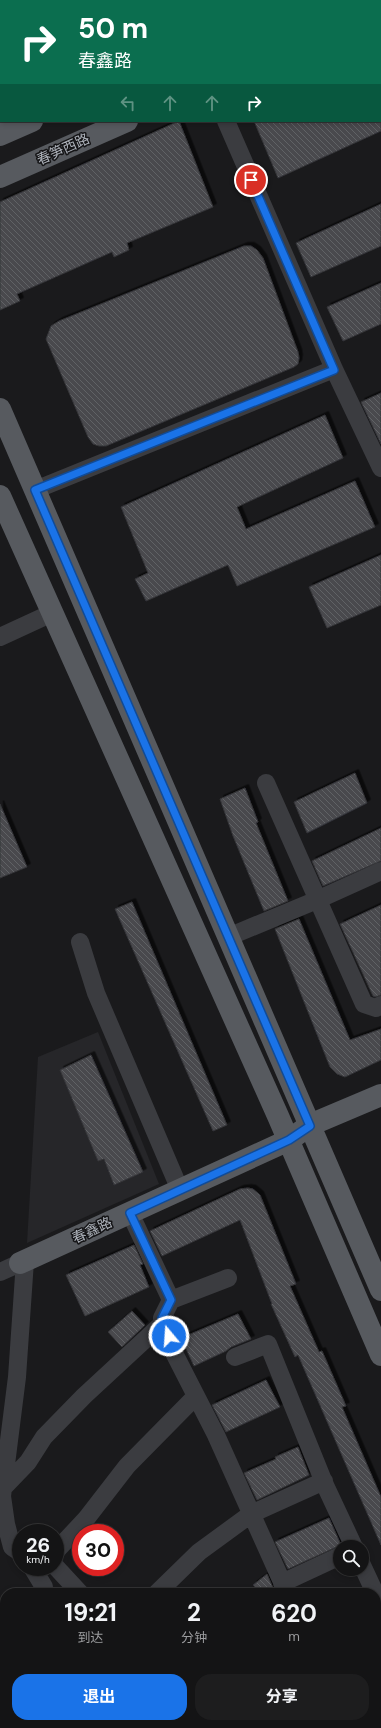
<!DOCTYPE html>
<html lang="zh">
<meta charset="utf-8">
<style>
:root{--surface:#141415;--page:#1d1d1e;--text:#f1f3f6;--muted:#9d9ea0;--line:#333334;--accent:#1a73e8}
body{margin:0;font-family:"DM Sans","Noto Sans SC",sans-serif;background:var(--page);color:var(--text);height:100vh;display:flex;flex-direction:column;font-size:15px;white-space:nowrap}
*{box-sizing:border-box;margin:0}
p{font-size:13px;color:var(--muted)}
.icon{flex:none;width:22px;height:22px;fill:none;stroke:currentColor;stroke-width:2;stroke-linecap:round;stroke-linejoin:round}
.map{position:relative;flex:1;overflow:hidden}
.side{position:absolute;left:0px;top:1588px;width:381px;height:140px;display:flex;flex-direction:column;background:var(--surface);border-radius:16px 16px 0 0;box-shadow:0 2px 6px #0003,0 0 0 1px var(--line)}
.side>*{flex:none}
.top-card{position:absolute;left:0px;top:0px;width:381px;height:122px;box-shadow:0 2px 6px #0003,0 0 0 1px var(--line);background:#0b6e4f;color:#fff;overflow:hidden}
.fabs{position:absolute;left:333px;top:1540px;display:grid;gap:8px}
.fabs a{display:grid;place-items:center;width:36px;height:36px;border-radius:50%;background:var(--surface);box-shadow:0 2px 6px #0003,0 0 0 1px var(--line);font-size:20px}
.speed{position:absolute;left:12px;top:1524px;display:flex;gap:8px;font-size:20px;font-weight:700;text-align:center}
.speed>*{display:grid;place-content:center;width:52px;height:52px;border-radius:50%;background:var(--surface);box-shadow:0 2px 6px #0003,0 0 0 1px var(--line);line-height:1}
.speed small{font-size:10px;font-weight:400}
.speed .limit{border:6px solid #d22;background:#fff;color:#111}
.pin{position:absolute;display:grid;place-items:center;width:34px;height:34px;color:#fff;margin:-17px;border:2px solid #fff;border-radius:50%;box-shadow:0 1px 4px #0007}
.me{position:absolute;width:44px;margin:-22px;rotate:342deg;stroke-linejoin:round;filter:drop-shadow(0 0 3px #0008)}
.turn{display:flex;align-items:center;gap:14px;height:84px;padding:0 12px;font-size:18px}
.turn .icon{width:52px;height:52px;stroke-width:2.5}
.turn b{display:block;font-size:28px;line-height:34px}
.lanes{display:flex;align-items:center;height:38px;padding:0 12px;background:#0003;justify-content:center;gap:20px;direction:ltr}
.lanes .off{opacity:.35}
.eta{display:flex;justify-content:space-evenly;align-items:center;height:68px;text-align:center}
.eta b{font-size:24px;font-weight:700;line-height:28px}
.primary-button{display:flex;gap:8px;margin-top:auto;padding:8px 12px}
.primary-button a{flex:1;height:46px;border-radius:16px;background:var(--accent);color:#fff;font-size:16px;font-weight:700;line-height:46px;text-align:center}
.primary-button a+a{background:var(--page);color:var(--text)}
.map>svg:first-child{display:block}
.built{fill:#262629}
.building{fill:url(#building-back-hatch);stroke:#343438;filter:url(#shadow)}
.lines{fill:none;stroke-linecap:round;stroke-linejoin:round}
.minor{stroke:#3b3c40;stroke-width:18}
.major{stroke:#575a5f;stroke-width:22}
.route-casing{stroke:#114b97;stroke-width:10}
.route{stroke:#1a73e8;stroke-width:7}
.labels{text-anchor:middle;stroke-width:3;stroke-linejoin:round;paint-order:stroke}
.street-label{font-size:14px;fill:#adb2ba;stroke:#151517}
</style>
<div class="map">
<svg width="381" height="1728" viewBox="0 0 381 1728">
<defs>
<pattern id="building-back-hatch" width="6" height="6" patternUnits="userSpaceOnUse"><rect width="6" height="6" fill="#494a4e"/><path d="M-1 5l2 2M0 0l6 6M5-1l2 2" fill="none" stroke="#616265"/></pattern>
<filter id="shadow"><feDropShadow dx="3.5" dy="-3.5" stdDeviation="0" flood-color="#0009"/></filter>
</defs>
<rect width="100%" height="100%" fill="#1a1a1c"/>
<!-- built -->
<path class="built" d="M 98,1032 L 159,1184 L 27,1243 L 38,1057 Z"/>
<!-- building -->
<path class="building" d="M 179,121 L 213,207 L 127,243 L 129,250 L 114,257 L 112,252 L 17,294 L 20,301 L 0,310 L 0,202 Z
M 254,121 L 381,121 L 381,131 L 278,178 Z
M 381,204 L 381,246 L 311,277 L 296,243 Z
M 244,246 L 251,246 L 257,250 L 263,258 L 298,352 L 299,358 L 298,364 L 294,367 L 106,446 L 99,446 L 93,444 L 88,437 L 46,339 L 51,326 L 59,321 Z
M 381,283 L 381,324 L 343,341 L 327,307 Z
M 381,393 L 381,444 L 361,402 Z
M 325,415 L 343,458 L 237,507 L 246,529 L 355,481 L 375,527 L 237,586 L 228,565 L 146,601 L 135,579 L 148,573 L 121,507 Z
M 381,555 L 381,605 L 327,628 L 309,587 Z
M 355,773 L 367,803 L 307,833 L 294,802 Z
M 245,788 L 258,822 L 256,823 L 288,901 L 264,911 L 233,836 L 220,799 Z
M 0,804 L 27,867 L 0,878 Z
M 381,828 L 381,861 L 323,886 L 312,861 Z
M 132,902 L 227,1125 L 213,1131 L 115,909 Z
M 381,905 L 381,995 L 375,997 L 373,996 L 340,924 Z
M 299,919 L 350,1040 L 381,1029 L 381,1060 L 345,1077 L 337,1074 L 330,1067 L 275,929 Z
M 91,1055 L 143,1172 L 114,1185 L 104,1159 L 98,1161 L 60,1070 Z
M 248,1188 L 253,1189 L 260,1195 L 296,1284 L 290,1286 L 319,1352 L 322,1351 L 346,1406 L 342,1407 L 381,1497 L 381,1545 L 298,1355 L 295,1357 L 271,1304 L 272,1304 L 240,1220 L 162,1256 L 150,1231 L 240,1189 Z
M 134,1245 L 143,1264 L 140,1265 L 149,1287 L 85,1316 L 66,1275 Z
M 132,1311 L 145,1325 L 122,1347 L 108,1332 Z
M 238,1314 L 251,1339 L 231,1347 L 226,1351 L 194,1366 L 181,1338 Z
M 266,1380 L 280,1407 L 226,1432 L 212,1405 Z
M 298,1447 L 309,1475 L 257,1500 L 244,1473 L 276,1459 L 275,1457 Z
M 329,1518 L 341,1545 L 288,1569 L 275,1542 Z
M 267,1574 L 273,1588 L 267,1593 L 261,1593 L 253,1585 Z"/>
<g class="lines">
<!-- minor -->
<path class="minor" d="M 151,0 L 151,1
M 226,121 L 334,369 L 381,468
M 35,490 L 334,369
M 0,637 L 52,613
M 266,783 L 364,1004 L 376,1008 L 381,1005
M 228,937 L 317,900 L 381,871
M 80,942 L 96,993 L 180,1190
M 130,1213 L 171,1300 L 162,1318 L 173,1351 L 216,1435 L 287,1593
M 0,1272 L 20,1263
M 171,1300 L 228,1278
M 235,1357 L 268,1344 L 325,1485 L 354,1547
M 3,1488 L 28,1462 L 44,1437 L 84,1396 L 164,1322
M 55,1552 L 86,1519 L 127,1466 L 196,1396
M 21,1553 L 12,1547 L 6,1524 L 2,1496 L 17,1377 L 25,1261
M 362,1565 L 375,1593
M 55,1566 L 80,1593
M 32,1567 L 44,1587 L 44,1593
M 282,1583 L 340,1556
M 157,1593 L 199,1552 L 251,1514 L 324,1481
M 376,1618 L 381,1616
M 0,1651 L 5,1646
M 376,1716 L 381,1714
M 196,1723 L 200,1728
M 0,1727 L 1,1728
M 28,1728 L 35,1723
M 344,1728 L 358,1723"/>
<!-- major -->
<path class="major" d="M 315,1 L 317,0
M 380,10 L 381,9
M 0,135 L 32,121
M 0,177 L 127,121
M 0,409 L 381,1290
M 0,496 L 278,1116 L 381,1355
M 20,1263 L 289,1140 L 310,1125 L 381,1095"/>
</g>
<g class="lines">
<defs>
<path id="route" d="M 169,1336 L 162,1318 L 171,1300 L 130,1213 L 289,1140 L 310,1126 L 35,490 L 334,370 L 251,180"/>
</defs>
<!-- route casing -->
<use href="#route" class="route-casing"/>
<!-- route -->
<use href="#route" class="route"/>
</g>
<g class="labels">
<!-- street labels -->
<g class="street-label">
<text transform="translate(63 149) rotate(-24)" y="5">春笋西路</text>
<text transform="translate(92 1230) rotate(-25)" y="5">春鑫路</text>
</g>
</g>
</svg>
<div class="fabs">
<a><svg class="icon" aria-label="search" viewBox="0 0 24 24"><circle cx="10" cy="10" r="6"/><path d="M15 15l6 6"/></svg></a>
</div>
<div class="speed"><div>26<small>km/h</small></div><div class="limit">30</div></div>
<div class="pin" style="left:251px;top:180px;background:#d93025"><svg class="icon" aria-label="arrive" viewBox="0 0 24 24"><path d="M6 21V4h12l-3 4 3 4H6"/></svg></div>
<svg class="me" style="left:169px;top:1336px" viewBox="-20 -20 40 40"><circle r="17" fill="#1a73e8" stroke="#fff" stroke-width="3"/><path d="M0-11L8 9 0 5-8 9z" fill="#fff"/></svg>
<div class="top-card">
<div class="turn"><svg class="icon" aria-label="right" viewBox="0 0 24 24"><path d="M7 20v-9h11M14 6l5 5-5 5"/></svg><div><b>50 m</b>春鑫路</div></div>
<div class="lanes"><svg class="icon off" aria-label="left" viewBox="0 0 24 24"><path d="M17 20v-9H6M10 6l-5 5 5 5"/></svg><svg class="icon off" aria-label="ahead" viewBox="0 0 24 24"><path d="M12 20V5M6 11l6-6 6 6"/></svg><svg class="icon off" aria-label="ahead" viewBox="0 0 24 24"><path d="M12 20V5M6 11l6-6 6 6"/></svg><svg class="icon" aria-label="right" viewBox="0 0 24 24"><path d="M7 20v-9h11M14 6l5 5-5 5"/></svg></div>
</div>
<section class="side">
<div class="eta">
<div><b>19:21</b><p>到达</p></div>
<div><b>2</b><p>分钟</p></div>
<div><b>620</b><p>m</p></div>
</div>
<div class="primary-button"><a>退出</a><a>分享</a></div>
</section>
</div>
